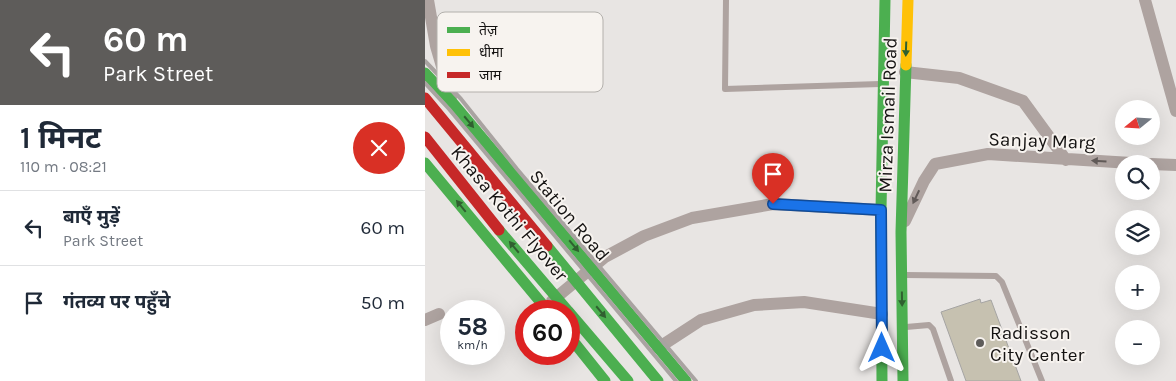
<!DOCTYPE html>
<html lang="hi">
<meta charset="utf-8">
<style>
:root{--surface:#fff;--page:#f2f2f3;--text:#1f2937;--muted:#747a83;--line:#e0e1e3}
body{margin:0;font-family:Karla,"Noto Sans Devanagari",sans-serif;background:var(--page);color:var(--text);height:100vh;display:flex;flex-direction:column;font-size:19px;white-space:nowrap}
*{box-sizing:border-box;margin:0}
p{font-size:16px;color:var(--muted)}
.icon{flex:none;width:28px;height:28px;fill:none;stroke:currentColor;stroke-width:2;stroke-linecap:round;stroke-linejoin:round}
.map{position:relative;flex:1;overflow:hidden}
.sheet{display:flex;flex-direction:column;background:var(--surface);width:425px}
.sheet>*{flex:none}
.banner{background:#5e5c5a;color:#fff;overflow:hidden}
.needle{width:32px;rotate:252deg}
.tools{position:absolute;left:690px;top:100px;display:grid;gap:10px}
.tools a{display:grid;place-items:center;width:45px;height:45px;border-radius:50%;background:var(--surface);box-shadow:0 5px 20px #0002;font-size:25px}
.speed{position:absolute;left:15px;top:300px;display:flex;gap:10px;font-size:25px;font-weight:700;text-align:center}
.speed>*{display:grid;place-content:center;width:65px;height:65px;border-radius:50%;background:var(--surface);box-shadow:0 5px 20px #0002;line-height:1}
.speed small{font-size:12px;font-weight:400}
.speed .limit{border:8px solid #d22;background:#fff;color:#111}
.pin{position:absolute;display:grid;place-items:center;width:42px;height:42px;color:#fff;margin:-51px -21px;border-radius:50% 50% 50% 0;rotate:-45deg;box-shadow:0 0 5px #0007}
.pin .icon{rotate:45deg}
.me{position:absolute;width:55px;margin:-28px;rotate:0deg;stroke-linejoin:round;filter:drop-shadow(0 0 4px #0008)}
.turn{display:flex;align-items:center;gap:18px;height:105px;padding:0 20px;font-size:22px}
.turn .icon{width:65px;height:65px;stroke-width:2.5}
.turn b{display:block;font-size:35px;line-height:42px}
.round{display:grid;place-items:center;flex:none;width:52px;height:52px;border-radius:26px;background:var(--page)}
.head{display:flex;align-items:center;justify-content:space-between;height:85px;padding:0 20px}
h1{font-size:30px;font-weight:700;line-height:38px}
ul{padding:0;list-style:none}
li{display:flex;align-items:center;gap:15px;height:75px;padding:0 20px;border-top:1px solid var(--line)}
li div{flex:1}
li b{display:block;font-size:19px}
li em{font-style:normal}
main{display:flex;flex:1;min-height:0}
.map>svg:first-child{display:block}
.building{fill:#c6c1b0;stroke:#a5a4a3}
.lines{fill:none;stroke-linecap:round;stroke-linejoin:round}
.lane{stroke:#aea3a0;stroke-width:6}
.street{stroke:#aea3a0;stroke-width:12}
.fast{stroke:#4caf50;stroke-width:11}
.slow{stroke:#ffc107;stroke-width:11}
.rail{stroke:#a9a3a1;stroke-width:4}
.fast-bridge{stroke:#4caf50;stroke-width:11}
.jam-bridge{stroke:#c62828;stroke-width:11}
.oneway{fill:#306030}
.oneway2{fill:#615a58}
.route-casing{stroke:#114b97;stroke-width:12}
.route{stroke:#1a73e8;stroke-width:9}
.poi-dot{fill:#5e5c5a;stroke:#f7f3ef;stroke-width:2}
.labels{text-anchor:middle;stroke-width:4;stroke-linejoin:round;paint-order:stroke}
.street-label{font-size:19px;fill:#141211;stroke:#f7f3ef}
.poi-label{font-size:19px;fill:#141211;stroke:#f7f3ef;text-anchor:start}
.key{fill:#f7f3ef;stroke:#b3b0ac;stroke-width:1}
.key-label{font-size:14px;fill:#141211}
</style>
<main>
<section class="sheet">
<div class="banner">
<div class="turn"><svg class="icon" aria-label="left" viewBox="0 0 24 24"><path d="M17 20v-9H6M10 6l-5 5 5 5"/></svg><div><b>60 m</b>Park Street</div></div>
</div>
<div class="head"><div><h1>1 मिनट</h1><p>110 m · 08:21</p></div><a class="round" style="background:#d93025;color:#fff"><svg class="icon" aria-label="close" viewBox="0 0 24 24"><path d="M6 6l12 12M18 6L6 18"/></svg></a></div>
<ul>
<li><svg class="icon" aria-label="left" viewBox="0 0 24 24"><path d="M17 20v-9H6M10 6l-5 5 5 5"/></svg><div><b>बाएँ मुड़ें</b><p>Park Street</p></div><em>60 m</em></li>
<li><svg class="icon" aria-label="arrive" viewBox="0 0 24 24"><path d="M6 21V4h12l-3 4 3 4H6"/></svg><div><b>गंतव्य पर पहुँचे</b></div><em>50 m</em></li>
</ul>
</section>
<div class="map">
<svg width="751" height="381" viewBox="0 0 751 381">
<rect width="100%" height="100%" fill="#e8e5e3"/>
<!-- building -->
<path class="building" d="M 555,299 L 556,303 L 566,300 L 596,381 L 541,381 L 516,312 Z"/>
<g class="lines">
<!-- lane -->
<path class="lane" d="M 301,0 L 300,89 L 455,84
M 480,275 L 571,276 L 577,282 L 617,381
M 481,327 L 504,325 L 508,329 L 526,381"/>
<!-- street -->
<path class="street" d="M 3,0 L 11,46 L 26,97
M 720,0 L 751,111
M 480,72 L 534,78 L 598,101 L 641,160
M 726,164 L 751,165
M 480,221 L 499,181 L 510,164 L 563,154 L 722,164
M 127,301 L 180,257 L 219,236 L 267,218 L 348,204 L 456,210
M 0,320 L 14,314
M 233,348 L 276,320 L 329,305 L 379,302 L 457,314"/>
<!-- fast -->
<path class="fast" d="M 0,73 L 27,102 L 261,381
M 0,163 L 123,311
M 144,312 L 203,381
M 144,336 L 180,381
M 457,381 L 456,210 L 460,0
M 478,381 L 476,232 L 481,65"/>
<!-- slow -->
<path class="slow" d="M 481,65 L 483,0"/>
<!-- rail -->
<path class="rail" d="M 0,61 L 36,99 L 92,169 L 271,381
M 0,83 L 24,109 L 251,381"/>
<!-- fast-bridge -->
<path class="fast-bridge" d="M 74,230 L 143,311
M 122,246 L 233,381"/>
<!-- jam-bridge -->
<path class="jam-bridge" d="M 0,98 L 122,246
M 0,137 L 74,230"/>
</g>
<!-- one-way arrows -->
<defs><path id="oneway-solid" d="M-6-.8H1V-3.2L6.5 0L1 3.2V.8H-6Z" transform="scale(1.25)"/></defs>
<g class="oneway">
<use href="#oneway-solid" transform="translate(481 49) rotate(92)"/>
<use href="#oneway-solid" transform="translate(44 122) rotate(50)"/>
<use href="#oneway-solid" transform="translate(36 206) rotate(-129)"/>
<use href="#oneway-solid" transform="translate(149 246) rotate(50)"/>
<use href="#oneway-solid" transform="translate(89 247) rotate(-130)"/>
<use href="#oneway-solid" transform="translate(477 299) rotate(89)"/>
<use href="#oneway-solid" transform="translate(176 312) rotate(50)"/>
</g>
<g class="oneway2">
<use href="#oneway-solid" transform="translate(674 161) rotate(-177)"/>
<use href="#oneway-solid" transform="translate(491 197) rotate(115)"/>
</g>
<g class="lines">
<defs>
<path id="route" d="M 348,204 L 456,210 L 457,348"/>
</defs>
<!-- route casing -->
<use href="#route" class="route-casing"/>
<!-- route -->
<use href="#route" class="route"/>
</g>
<!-- markers -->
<circle class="poi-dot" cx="555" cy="343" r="5"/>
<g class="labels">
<!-- street labels -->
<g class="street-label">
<text transform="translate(462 115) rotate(-88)" y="7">Mirza Ismail Road</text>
<text transform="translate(617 140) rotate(2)" y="7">Sanjay Marg</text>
<text transform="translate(85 213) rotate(50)" y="7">Khasa Kothi Flyover</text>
<text transform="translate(145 215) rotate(50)" y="7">Station Road</text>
</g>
<!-- poi labels -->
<g class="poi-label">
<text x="565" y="339">Radisson<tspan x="565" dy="22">City Center</tspan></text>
</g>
</g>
<!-- legend -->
<rect x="12" y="12" width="166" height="80" rx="8" class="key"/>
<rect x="22" y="27" width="23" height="6" fill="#4caf50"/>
<rect x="22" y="49" width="23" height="7" fill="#ffc107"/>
<rect x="22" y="72" width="23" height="6" fill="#c62828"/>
<g class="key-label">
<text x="54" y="35">तेज़</text>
<text x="54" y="57">धीमा</text>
<text x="54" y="80">जाम</text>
</g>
</svg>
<div class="tools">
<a><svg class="needle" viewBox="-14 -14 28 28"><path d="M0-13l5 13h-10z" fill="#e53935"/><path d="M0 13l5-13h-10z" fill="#747a83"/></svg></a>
<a><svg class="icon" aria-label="search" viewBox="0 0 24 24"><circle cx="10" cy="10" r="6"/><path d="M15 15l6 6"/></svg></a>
<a><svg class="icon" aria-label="layers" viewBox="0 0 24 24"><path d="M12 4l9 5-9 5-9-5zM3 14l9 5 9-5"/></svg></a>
<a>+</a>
<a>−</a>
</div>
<div class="speed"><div>58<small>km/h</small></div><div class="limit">60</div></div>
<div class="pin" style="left:348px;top:204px;background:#d93025"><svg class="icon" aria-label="arrive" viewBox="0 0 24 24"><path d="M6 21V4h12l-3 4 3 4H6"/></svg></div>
<svg class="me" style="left:457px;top:348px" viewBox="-20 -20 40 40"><path d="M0-17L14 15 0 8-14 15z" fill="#1a73e8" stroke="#fff" stroke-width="4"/></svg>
</div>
</main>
